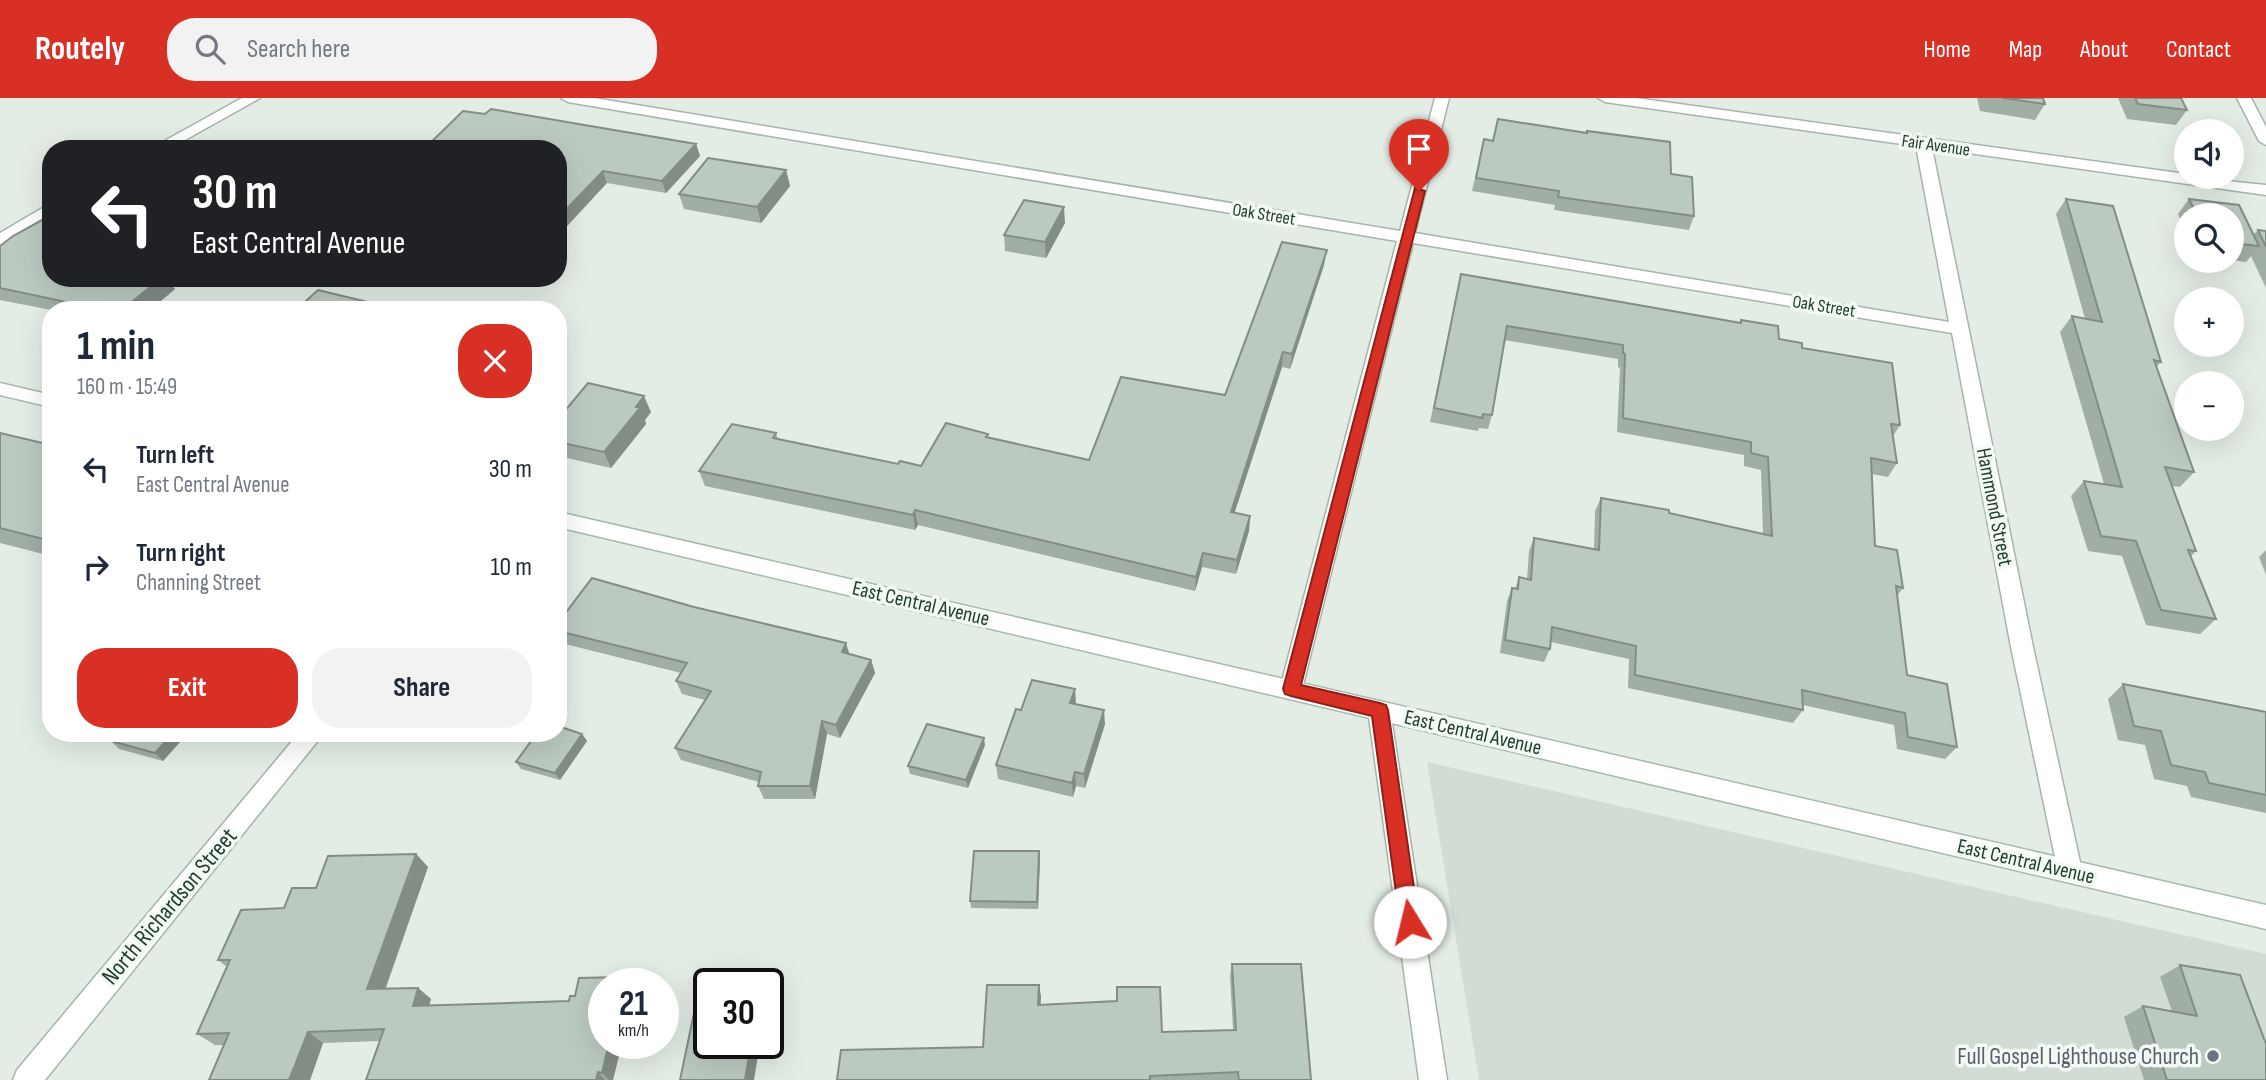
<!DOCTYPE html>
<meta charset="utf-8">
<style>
:root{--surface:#fff;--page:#f2f2f3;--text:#1f2937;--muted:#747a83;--accent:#d93025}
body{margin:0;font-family:"Sofia Sans Condensed",sans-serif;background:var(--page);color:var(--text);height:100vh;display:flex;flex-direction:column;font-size:26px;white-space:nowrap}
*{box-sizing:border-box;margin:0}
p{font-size:23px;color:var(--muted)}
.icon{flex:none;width:38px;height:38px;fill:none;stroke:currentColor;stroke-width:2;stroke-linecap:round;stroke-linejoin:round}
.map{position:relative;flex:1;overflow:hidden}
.details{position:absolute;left:42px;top:203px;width:525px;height:441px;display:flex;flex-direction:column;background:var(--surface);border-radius:28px;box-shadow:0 7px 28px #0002}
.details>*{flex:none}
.hud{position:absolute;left:42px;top:42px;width:525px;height:147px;border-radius:28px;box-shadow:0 7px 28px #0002;background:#202124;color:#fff;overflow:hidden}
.buttons{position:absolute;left:2174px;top:21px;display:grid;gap:14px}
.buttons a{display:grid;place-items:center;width:70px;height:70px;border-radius:50%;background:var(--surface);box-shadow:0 7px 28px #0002;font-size:35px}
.speed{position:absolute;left:588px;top:870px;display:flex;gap:14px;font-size:35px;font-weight:700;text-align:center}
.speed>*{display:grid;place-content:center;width:91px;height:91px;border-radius:50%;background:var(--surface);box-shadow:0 7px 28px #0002;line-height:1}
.speed small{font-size:18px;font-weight:400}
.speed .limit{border:4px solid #111;border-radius:10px;background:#fff;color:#111}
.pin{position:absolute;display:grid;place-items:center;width:60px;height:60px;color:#fff;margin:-72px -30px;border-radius:50% 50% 50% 0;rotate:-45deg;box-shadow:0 0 7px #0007}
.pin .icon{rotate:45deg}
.me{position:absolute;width:77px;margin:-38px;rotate:351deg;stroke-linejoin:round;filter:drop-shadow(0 0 5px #0008)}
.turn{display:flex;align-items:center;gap:24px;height:147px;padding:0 35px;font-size:32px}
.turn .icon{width:91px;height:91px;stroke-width:2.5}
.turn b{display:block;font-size:49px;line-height:60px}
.round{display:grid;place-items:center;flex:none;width:74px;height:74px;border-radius:28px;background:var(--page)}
.headline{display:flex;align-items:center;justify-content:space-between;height:119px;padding:0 35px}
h1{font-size:42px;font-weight:700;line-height:52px}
.action{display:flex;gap:14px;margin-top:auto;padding:14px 35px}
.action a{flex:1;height:80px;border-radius:28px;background:var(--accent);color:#fff;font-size:28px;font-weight:700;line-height:80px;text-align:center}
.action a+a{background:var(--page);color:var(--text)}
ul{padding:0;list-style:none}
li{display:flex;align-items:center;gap:21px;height:98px;padding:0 35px}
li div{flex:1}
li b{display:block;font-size:26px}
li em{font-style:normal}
header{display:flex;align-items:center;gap:42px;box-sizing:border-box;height:98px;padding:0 35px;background:var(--accent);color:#fff}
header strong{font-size:33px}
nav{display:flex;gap:38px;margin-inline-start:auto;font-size:24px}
.search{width:490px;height:63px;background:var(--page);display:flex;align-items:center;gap:18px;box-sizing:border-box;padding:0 24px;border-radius:28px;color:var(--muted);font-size:26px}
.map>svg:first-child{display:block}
.built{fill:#d1dcd4}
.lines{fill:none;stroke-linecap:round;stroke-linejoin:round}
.street-casing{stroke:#a5b5aa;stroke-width:3}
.secondary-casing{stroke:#a4bbac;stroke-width:3}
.street{fill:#fff;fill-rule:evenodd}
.secondary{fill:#fff;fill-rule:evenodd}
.wall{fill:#a1aea5}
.shaded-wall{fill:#838d86}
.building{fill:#bbcac0;stroke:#838d86;stroke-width:2}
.route{fill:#d93025;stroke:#8d1f18;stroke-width:2}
.worship-dot{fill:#6b7280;stroke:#f3f9f4;stroke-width:2.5}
.labels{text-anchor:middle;stroke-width:7;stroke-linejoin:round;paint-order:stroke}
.far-street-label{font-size:18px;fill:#223e2e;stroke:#f3f9f4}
.street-label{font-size:21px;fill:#223e2e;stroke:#f3f9f4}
.near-street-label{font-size:24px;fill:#223e2e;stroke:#f3f9f4}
.near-worship-label{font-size:24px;fill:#5b616d;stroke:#f3f9f4;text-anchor:end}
</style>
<header>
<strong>Routely</strong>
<div class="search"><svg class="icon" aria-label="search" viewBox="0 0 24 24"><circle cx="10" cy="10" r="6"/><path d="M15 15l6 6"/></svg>Search here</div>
<nav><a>Home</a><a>Map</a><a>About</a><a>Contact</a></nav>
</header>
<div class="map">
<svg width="2266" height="982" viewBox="0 0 2266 982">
<rect width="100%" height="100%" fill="#e3ede5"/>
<!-- built -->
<path class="built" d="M 1427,664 L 2266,856 L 2266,982 L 1479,982 Z"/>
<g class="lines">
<defs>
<path id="street" d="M 242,0 L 260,0 L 169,51 L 150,51 Z
M 561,0 L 594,0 L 1400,133 L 1435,0 L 1449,0 L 1415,135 L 1949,224 L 1916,48 L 1605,4 L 1598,0 L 1636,0 L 2186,76 L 2186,79 L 2266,87 L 2266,97 L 1932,50 L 2033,549 L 2082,773 L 2079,781 L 2070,784 L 2061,781 L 2058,773 L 2011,549 L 1952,235 L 1413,145 L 1302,591 L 1299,598 L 1291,600 L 1283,598 L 1280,591 L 1397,143 L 568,4 Z
M 2237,0 L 2251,0 L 2266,29 L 2266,47 L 2259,43 Z
M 51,105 L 51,117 L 0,147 L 0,135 Z
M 1379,603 L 1387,605 L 1390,612 L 1447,982 L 1419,982 L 1368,612 L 1371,605 Z
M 299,635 L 324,635 L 45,982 L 13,982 L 17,972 Z"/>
<path id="secondary" d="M 0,285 L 51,297 L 51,309 L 0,297 Z
M 558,414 L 2266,807 L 2266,831 L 558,429 Z"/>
</defs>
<!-- street casing -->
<use href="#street" class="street-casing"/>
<!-- secondary casing -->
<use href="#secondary" class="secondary-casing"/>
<!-- street -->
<use href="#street" class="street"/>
<!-- secondary -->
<use href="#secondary" class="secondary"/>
</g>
<!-- wall -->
<path class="wall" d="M 1977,0 L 2043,0 L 2045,6 L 2035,22 L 1980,13 Z
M 2118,0 L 2181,0 L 2187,12 L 2176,27 L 2127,21 Z
M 1484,41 L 1671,76 L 1694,118 L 1689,132 L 1554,112 L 1555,107 L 1472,93 Z
M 696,46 L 700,58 L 666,95 L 607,85 L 558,51 Z
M 786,72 L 790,88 L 761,125 L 684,111 L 679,96 Z
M 2066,101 L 2161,264 L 2156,269 L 2194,374 L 2180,389 L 2172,388 L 2196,453 L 2191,458 L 2216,521 L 2200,536 L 2146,527 L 2122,458 L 2088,453 L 2071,398 L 2084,383 L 2104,386 L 2060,234 L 2072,218 L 2085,221 L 2056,116 Z
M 2189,101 L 2239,107 L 2253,137 L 2258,132 L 2266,133 L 2266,190 L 2251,158 L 2246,164 L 2231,162 L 2231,117 L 2186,117 L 2186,135 L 2178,116 Z
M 1065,125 L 1046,160 L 1005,153 L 1004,137 Z
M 0,148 L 51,180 L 175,191 L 150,212 L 51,212 L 0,202 Z
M 1324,167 L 1290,271 L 1282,269 L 1234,415 L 1250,418 L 1249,433 L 1236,476 L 1202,469 L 1195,493 L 918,427 L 915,432 L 705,388 L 699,373 L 776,335 L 778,341 L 898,366 L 921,368 L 988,336 L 989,340 L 1089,362 L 1225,297 Z
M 1461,176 L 1740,225 L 1741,222 L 1779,241 L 1802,250 L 1900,327 L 1893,338 L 1897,365 L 1888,379 L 1872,376 L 1875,448 L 1903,490 L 1897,498 L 1907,577 L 1957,649 L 1945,661 L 1897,651 L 1894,627 L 1803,607 L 1803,612 L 1793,625 L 1628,590 L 1629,561 L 1551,544 L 1550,551 L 1544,564 L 1500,555 L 1507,503 L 1512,490 L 1515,491 L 1519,479 L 1527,481 L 1529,453 L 1534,440 L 1594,451 L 1595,413 L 1601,400 L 1763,436 L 1761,372 L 1744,368 L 1744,357 L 1617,334 L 1620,270 L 1618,269 L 1618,261 L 1504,242 L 1492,317 L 1488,331 L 1479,330 L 1478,333 L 1430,324 Z
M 651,314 L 645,322 L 646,326 L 611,370 L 558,358 L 558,344 Z
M 0,335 L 51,347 L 51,458 L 0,445 Z
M 2266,452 L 2266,477 L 2259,459 Z
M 558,525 L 849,556 L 871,562 L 875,575 L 840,640 L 827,636 L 815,701 L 764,701 L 758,688 L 759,684 L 681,662 L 675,650 L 705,602 L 682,596 L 676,583 L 681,575 L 561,545 L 558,540 Z
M 2123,586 L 2266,614 L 2266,715 L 2191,699 L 2187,688 L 2154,681 L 2145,647 L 2118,642 L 2108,601 Z
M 1076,606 L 1105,626 L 1085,690 L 1076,688 L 1073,699 L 998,681 L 996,667 L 1021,612 Z
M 188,635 L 163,663 L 119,651 L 111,643 Z
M 582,636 L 587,643 L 560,682 L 521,671 L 516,664 Z
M 985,647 L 968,690 L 910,676 L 908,668 Z
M 1039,753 L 1040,760 L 1038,811 L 971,810 L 970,803 Z
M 416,756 L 428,769 L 386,890 L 418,890 L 431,901 L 429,907 L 569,903 L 570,898 L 575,898 L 579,880 L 620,879 L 626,886 L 604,886 L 604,945 L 622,945 L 613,982 L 366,982 L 380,943 L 323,945 L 310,982 L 209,982 L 224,947 L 215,947 L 197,936 L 227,869 L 218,862 L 241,812 L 284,810 L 292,790 L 316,790 L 328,758 Z
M 1232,866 L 1311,982 L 837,982 L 983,949 L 1039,887 L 1041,899 L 1040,907 L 1162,934 L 1233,932 L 1230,878 Z
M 2180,867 L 2266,982 L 2144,982 L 2124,919 L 2143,908 L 2172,913 L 2160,879 Z"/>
<!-- shaded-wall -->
<path class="shaded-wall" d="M 696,46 L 700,58 L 666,95 L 662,83 Z
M 786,72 L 790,88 L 761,125 L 757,109 Z
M 603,73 L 607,85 L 558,138 L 558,120 Z
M 1064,109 L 1065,125 L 1046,160 L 1045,144 Z
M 1327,152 L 1324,167 L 1290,271 L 1292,256 Z
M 161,180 L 167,180 L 175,191 L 150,212 L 122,212 Z
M 368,204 L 373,212 L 361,212 Z
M 1283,254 L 1282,269 L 1230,429 L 1231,414 Z
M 644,298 L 651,314 L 645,322 L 646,326 L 611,370 L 604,354 Z
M 915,412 L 918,427 L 915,432 L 913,417 Z
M 1250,418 L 1249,433 L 1236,476 L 1237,462 Z
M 1203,455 L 1202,469 L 1195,493 L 1196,479 Z
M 846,545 L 850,558 L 842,554 Z
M 871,562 L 875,575 L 840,640 L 836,627 Z
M 1075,591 L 1076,605 L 1071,619 L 1070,605 Z
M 1104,612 L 1105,626 L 1085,690 L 1084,676 Z
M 822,623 L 827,636 L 815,701 L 810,688 Z
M 173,635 L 188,635 L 163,663 L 155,655 Z
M 582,636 L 587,643 L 560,682 L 555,675 Z
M 984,640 L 985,647 L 968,690 L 966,682 Z
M 1075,674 L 1076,688 L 1073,699 L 1072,685 Z
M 1039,753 L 1040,760 L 1038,811 L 1037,804 Z
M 416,756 L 428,769 L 381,902 L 367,891 Z
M 620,879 L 626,886 L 619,886 Z
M 1039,887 L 1041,899 L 1040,918 L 1038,907 Z
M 418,890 L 431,901 L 426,919 L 413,908 Z
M 308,934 L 323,945 L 310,982 L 289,982 Z
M 609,945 L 622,945 L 613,982 L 609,982 L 602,975 Z
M 751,945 L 760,945 L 754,982 L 745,982 Z
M 598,974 L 605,982 L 596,982 Z"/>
<!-- building -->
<path class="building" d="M 2002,0 L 2043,0 L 2045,6 Z
M 2135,0 L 2181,0 L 2187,12 L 2138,6 Z
M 491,11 L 696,46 L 662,83 L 603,73 L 558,120 L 558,51 L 424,51 L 463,13 L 485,16 Z
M 1498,21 L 1587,35 L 1587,33 L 1670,44 L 1671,76 L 1692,79 L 1694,118 L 1558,99 L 1559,93 L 1476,80 L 1484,41 L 1493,43 Z
M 708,60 L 786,72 L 757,109 L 679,96 Z
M 2066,101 L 2113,108 L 2161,264 L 2154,262 L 2194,374 L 2165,369 L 2196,453 L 2188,452 L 2216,521 L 2161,512 L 2136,443 L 2101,438 L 2084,383 L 2122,389 L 2072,218 L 2102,224 Z
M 2189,101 L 2239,107 L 2259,148 L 2231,145 L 2231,117 L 2197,117 Z
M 1024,102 L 1064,109 L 1045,144 L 1004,137 Z
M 51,117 L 51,180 L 161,180 L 122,212 L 104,212 L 0,190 L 0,148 L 13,138 Z
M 2258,132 L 2266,133 L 2266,149 Z
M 1282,144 L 1327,152 L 1292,256 L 1283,254 L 1231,414 L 1250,418 L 1237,462 L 1203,455 L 1196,479 L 915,412 L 913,417 L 699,373 L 732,326 L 776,335 L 773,340 L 898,366 L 900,363 L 921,368 L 946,325 L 988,336 L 986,339 L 1089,362 L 1121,279 L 1225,297 Z
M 1461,176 L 1741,225 L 1741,222 L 1778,228 L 1779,241 L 1802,245 L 1802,250 L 1892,265 L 1900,327 L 1891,326 L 1897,365 L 1871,360 L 1875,448 L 1897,452 L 1903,490 L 1896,488 L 1907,577 L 1947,586 L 1957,649 L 1908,639 L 1905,615 L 1802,592 L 1803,612 L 1635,577 L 1636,548 L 1552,529 L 1550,551 L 1505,542 L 1512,490 L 1518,491 L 1519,479 L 1531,482 L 1534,440 L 1599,452 L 1601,400 L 1669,412 L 1669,415 L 1772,438 L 1768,359 L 1751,355 L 1751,344 L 1623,320 L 1625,256 L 1623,255 L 1623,247 L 1507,228 L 1492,317 L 1483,316 L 1482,320 L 1434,310 Z
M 318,192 L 368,204 L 361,212 L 296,212 Z
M 588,285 L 644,298 L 636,309 L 640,310 L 604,354 L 558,344 L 558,321 Z
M 0,335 L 51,347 L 51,443 L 0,430 Z
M 592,480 L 694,509 L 846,545 L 842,554 L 871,562 L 836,627 L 822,623 L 810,688 L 758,688 L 761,674 L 675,650 L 711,593 L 676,583 L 687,565 L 558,533 L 558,525 Z
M 1032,582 L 1075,591 L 1070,605 L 1104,612 L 1084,676 L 1075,674 L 1072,685 L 996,667 L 1016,611 L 1021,612 Z
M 2123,586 L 2266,614 L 2266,697 L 2209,685 L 2205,674 L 2171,667 L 2161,633 L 2134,628 Z
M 927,626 L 984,640 L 966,682 L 908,668 Z
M 558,628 L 582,636 L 555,675 L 516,664 L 537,635 L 558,635 Z
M 118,635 L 173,635 L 155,655 L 111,643 Z
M 974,753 L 1039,753 L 1037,804 L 970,803 Z
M 416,756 L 367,891 L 418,890 L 413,908 L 569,903 L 570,898 L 575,898 L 579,880 L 620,879 L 619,886 L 604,886 L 604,945 L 609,945 L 602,975 L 598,974 L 596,982 L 366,982 L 384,931 L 308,934 L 289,982 L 209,982 L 229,935 L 197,936 L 230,862 L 218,862 L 241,812 L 284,810 L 292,790 L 316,790 L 328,758 Z
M 1232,866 L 1301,866 L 1311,982 L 1239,982 L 1238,974 L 1150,978 L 1150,982 L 837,982 L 841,952 L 983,949 L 987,887 L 1039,887 L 1038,907 L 1117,903 L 1117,889 L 1160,889 L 1162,934 L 1236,932 Z
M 2180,867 L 2240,877 L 2266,946 L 2266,982 L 2167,982 L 2143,908 L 2197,918 Z
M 694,915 L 709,915 L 709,945 L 751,945 L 745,982 L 680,982 Z"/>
<!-- route -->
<path class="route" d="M 1415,90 L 1425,93 L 1301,587 L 1380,605 L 1386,607 L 1388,612 L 1419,824 L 1417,830 L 1410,833 L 1403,830 L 1400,824 L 1372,618 L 1291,598 L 1285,596 L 1283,591 Z"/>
<!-- markers -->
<circle class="worship-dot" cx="2213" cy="958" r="7"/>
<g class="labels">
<!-- far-street labels -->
<g class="far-street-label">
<text transform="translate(1936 47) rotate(8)" y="6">Fair Avenue</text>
<text transform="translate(1264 116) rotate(9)" y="6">Oak Street</text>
<text transform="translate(1824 208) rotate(9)" y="6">Oak Street</text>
</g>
<!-- street labels -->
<g class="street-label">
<text transform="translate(1995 409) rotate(79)" y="7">Hammond Street</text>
<text transform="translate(921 505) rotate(13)" y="7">East Central Avenue</text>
<text transform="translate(1473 634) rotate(13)" y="7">East Central Avenue</text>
<text transform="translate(2026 763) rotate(13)" y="7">East Central Avenue</text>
</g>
<!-- near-street labels -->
<g class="near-street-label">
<text transform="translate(169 808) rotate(-50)" y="8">North Richardson Street</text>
</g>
<!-- near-worship labels -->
<g class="near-worship-label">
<text x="2199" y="966">Full Gospel Lighthouse Church</text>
</g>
</g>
</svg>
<div class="buttons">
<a><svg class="icon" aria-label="sound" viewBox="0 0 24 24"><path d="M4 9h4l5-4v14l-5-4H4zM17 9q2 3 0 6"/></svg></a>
<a><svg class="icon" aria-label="search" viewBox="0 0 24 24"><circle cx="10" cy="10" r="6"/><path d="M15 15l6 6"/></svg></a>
<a>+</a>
<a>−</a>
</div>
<div class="speed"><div>21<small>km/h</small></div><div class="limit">30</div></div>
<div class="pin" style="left:1419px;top:93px;background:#d93025"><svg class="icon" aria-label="arrive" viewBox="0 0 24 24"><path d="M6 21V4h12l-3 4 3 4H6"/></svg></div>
<svg class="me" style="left:1410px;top:824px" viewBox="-20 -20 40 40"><circle r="19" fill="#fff"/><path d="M0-13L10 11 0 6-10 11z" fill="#d93025"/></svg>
<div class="hud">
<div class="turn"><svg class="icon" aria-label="left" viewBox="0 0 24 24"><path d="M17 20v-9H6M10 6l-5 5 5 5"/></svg><div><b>30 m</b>East Central Avenue</div></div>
</div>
<section class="details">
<div class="headline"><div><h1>1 min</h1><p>160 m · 15:49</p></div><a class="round" style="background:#d93025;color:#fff"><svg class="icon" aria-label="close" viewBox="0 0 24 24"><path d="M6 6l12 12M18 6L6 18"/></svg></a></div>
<ul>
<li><svg class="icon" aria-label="left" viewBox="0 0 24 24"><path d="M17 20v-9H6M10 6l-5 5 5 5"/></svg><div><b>Turn left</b><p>East Central Avenue</p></div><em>30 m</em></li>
<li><svg class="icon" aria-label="right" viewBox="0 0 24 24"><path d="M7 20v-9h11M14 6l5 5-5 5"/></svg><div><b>Turn right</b><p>Channing Street</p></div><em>10 m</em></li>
</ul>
<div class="action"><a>Exit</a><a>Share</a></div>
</section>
</div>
